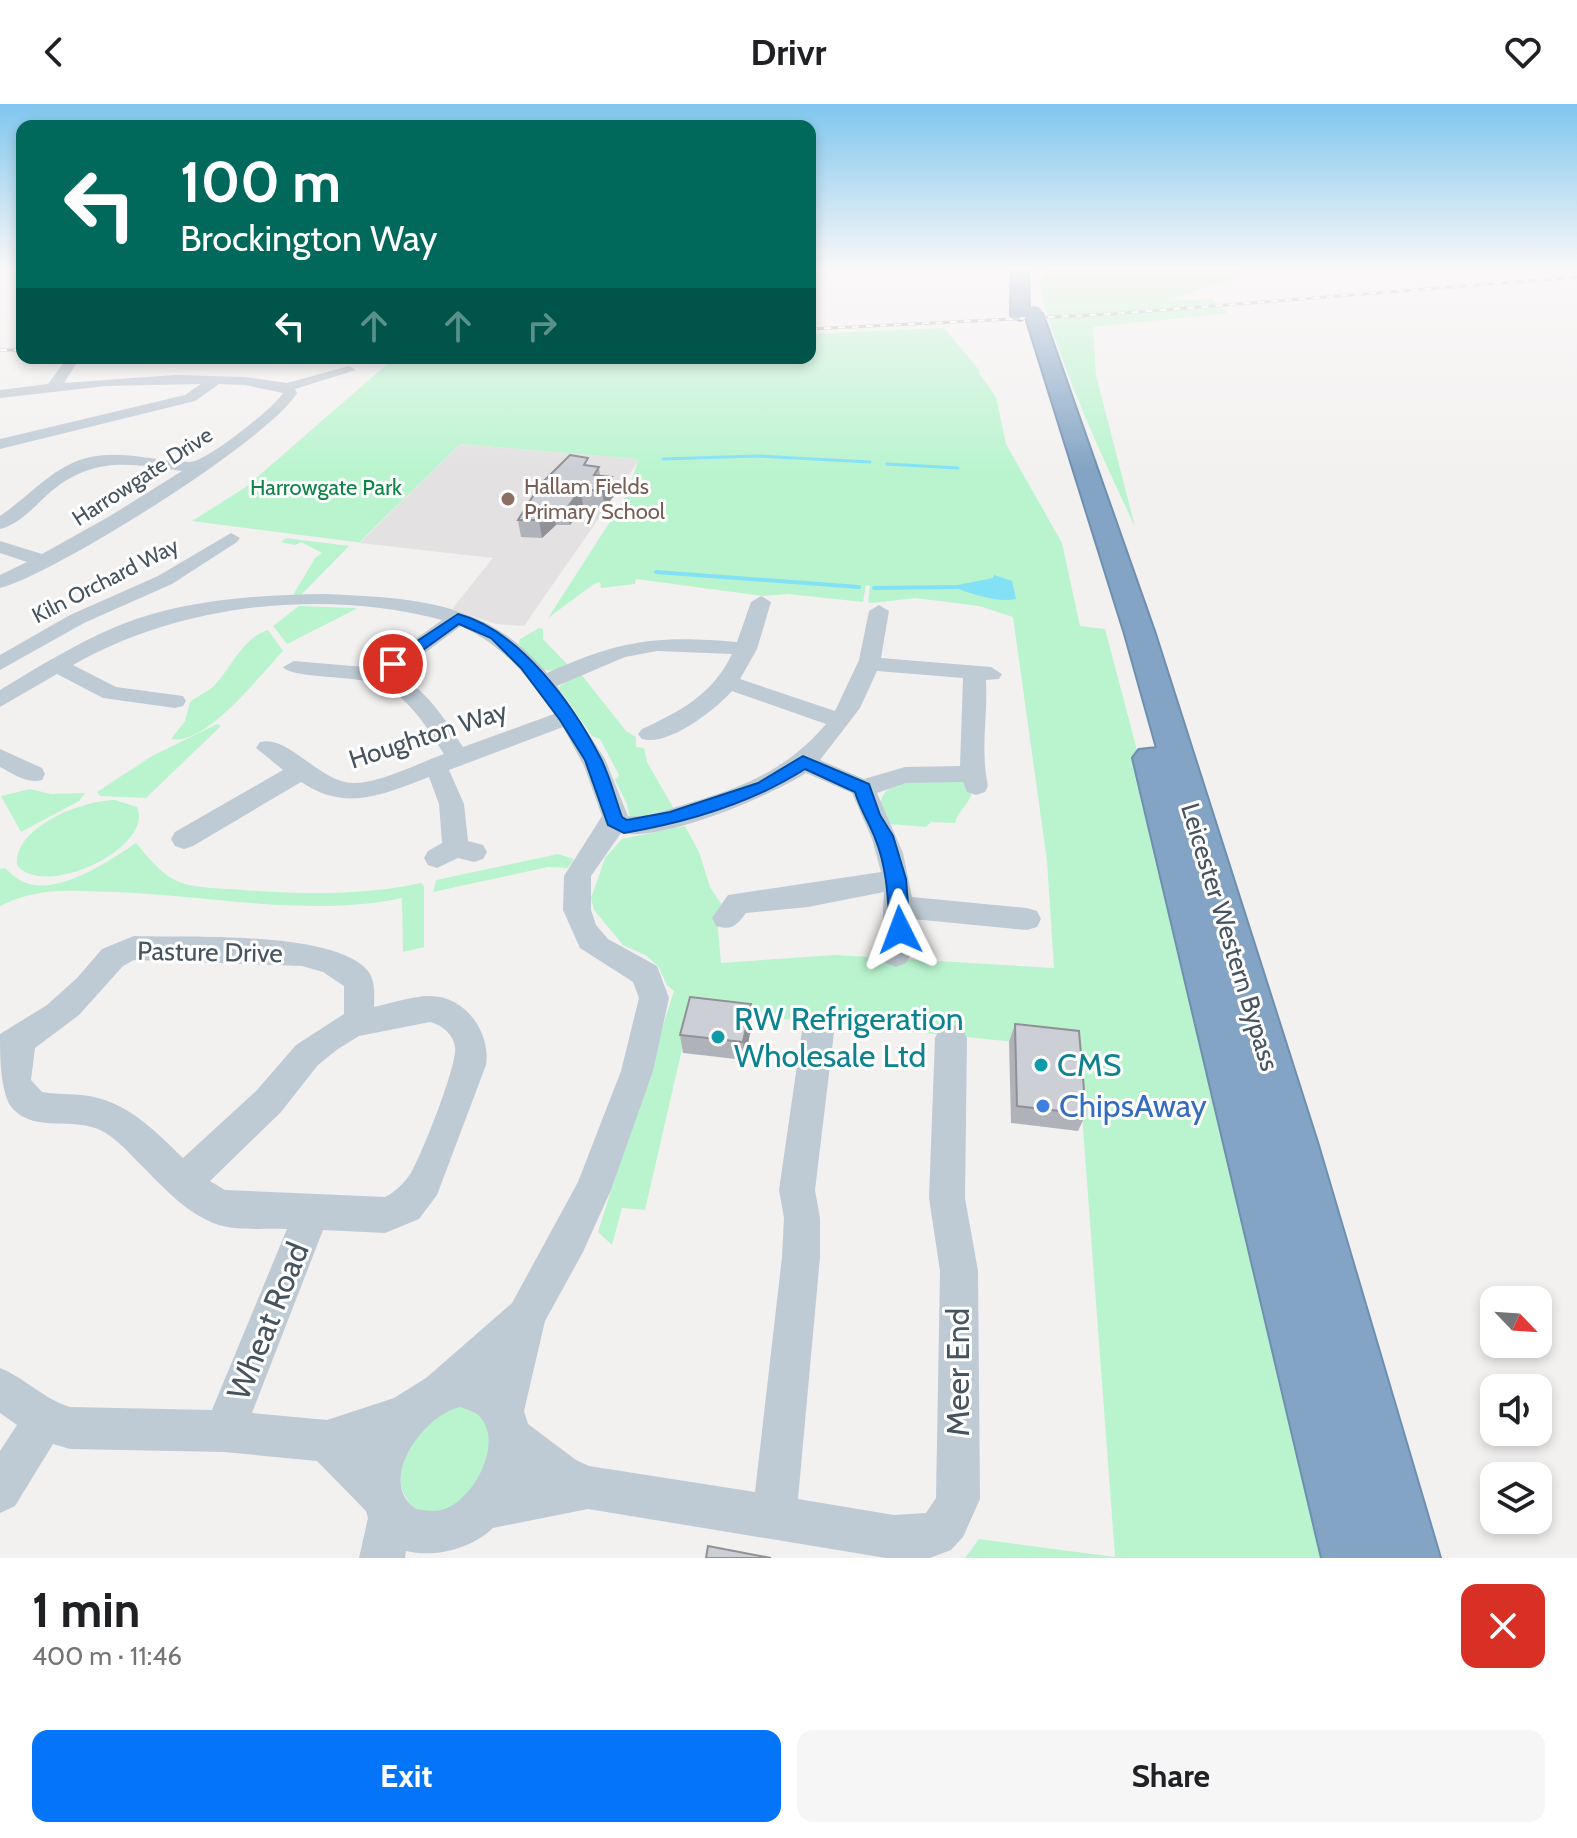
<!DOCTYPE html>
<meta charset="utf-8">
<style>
:root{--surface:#fff;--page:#f6f6f6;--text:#202124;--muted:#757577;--accent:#0475f9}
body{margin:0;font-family:Cabin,sans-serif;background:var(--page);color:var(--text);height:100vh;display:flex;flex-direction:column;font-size:30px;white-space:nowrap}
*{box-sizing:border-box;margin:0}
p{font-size:26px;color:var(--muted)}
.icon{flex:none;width:44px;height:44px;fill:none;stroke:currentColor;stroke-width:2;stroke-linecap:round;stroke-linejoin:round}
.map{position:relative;height:1454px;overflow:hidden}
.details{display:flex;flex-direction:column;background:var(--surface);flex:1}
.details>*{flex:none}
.guide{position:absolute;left:16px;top:16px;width:800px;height:244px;border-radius:16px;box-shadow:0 4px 12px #0003;background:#00695c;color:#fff;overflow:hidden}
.needle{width:52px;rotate:115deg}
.tools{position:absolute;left:1480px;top:1182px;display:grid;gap:16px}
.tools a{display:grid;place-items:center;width:72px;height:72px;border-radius:16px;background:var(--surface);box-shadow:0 4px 12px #0003;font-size:40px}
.pin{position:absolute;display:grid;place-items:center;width:68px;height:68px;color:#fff;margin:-34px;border:4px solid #fff;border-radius:50%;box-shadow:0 2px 8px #0007}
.me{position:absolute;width:88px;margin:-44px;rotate:357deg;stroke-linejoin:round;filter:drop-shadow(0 0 6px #0008)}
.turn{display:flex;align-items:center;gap:28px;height:168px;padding:0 32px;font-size:36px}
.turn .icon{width:104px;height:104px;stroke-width:2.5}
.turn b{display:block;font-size:56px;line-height:68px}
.lanes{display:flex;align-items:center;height:76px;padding:0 32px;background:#0003;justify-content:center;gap:40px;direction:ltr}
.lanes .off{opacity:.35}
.round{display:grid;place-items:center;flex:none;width:84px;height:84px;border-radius:16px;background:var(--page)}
.overview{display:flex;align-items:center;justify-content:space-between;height:136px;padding:0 32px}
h1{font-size:48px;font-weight:700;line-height:60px}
.action{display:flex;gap:16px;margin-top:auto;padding:16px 32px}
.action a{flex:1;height:92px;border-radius:16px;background:var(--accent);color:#fff;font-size:32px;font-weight:700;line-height:92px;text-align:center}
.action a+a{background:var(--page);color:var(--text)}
header{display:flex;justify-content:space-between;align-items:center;height:104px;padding:0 32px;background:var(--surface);font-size:36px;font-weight:700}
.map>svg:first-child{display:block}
.education{fill:#e4e1e2}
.green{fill:#baf4cf}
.water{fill:#83e1f6}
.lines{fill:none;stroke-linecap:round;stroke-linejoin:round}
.stream-far1{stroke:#83e1f6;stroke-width:3}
.stream{stroke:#83e1f6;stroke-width:4}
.highway-casing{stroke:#6e8fb0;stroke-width:4}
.minor{fill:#bfcbd4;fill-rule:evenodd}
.highway{fill:#83a4c4;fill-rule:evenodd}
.rail-casing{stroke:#b2b5bb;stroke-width:3}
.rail{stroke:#fff;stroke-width:2;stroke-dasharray:7;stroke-linecap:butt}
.highway-bridge-casing{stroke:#6e8fb0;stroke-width:20;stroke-linecap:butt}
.highway-bridge{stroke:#83a4c4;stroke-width:18}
.wall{fill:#afb2b8}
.shaded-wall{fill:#8f9196}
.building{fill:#cccfd6;stroke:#8f9196;stroke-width:2}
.route{fill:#0475f9;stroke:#034ca2;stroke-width:2}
.education-dot{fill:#8d6e63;stroke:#fff;stroke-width:3}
.culture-dot{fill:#0f9aa8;stroke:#fff;stroke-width:3}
.shop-dot{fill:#3f7fe0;stroke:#fff;stroke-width:3}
.labels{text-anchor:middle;stroke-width:6;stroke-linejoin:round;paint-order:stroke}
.far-street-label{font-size:22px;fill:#465460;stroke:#fff}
.far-education-label{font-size:22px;fill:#785e54;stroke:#fff;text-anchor:start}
.far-park-label{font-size:22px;fill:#0c8546;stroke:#fff}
.street-label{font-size:26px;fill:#465460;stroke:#fff}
.near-culture-label{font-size:32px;fill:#0d838f;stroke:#fff;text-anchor:start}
.near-shop-label{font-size:32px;fill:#366cbe;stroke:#fff;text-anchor:start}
.near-street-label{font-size:32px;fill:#465460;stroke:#fff}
</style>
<header><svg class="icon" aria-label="back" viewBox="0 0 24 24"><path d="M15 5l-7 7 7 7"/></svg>Drivr<svg class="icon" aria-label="heart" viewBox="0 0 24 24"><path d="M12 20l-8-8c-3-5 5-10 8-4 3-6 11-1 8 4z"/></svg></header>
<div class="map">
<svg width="1577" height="1454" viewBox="0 0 1577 1454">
<rect width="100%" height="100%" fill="#f3f0f0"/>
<!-- education -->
<path class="education" d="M 460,340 L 640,355 L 524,522 L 496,520 L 452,505 L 493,454 L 360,439 Z"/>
<!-- green -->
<path class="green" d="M 1049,163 L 1225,163 L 1248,170 L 1164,197 L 1212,195 L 1228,209 L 1093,223 L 1096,271 L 1135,423 C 1098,343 1061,265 1039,180 Z
M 944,224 L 980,267 L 978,268 L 996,293 L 1006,340 L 1062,439 L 1080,522 L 1105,525 L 1173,782 L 1329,1454 L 965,1454 L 979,1435 L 1115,1453 L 1077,944 L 691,906 L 645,1106 L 622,1104 L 612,1141 L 598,1128 L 674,887 L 667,881 L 658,862 L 647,852 L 623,841 L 594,806 L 591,794 L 605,754 L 622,735 L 685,722 L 699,748 L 710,783 L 722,801 L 717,814 L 721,859 L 835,851 L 1054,864 L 1047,757 L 1013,513 L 979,502 L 915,494 L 872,499 L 868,498 L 870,482 L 866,481 L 863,498 L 788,490 L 763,492 L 636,475 L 635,480 L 601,484 L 600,478 L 594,480 L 548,514 L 624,396 L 639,355 L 460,340 L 360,438 L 363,439 L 192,417 L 246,383 L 394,254 L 810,254 L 810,230 Z
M 286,434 L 349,442 L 301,491 L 293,491 L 315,454 L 322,449 L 301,438 L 295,441 L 281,438 Z
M 299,502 L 356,504 L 356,505 L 287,540 L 273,522 Z
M 539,524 L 543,525 L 543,535 L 569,562 C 538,573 539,563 519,540 L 520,535 Z
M 268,526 L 283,547 C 261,570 206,642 171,635 L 185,617 L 190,598 C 197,592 206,589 213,583 C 231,565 242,534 268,526 Z
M 581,570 L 626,627 L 636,633 L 636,643 L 644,644 L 647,658 L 674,705 L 633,714 L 629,711 L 627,700 L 615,676 L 619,671 L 600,635 L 592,632 L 558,583 Z
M 217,620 L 221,622 L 146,694 L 100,692 L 97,688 L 152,652 Z
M 962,677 L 972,686 C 971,700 958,706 955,719 L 931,718 L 926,723 L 890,720 C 887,713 880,703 881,696 C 887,672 943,677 962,677 Z
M 30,685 L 51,690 L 85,689 L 79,697 L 21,728 L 1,692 Z
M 115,696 L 137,703 C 155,744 44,796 17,761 C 14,722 84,696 115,696 Z
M 136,739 C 149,754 162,772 182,779 C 200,785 223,784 243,786 C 303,790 361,792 421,779 L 424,782 L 424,843 L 403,848 L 402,794 C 311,814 207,791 114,788 C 72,787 40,782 0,802 L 0,765 L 5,764 C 10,768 14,773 20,776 C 53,796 109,757 136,739 Z
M 558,750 L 574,755 L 568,764 L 548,763 L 433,788 L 436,776 Z
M 460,1301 L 478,1306 L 497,1339 L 466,1403 L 421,1411 C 386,1380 403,1360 418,1322 Z"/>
<!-- water -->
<path class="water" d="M 994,471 L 1012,477 L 1016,495 C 999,499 975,491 959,485 L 957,481 L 993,474 Z"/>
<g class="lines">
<!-- stream-far1 -->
<path class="stream-far1" d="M 663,355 L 757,352 L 870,358
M 887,360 L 958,364"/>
<!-- stream -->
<path class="stream" d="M 656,468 L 859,483
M 874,484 L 958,483"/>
<defs>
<path id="highway" d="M 1012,163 L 1028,163 L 1029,211 L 1020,216 L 1011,211 Z
M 1036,212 L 1045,217 L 1155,530 L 1317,1038 L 1440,1454 L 1322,1454 L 1133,654 L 1139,646 L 1157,644 L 1125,530 L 1027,217 Z"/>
</defs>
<!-- highway casing -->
<use href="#highway" class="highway-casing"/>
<!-- minor -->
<path class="minor" d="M 67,254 L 78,257 L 64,279 L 175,271 L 245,273 L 287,279 L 349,262 L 356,266 L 295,285 L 297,289 C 270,335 55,470 0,484 L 0,471 L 27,458 L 0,449 L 0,437 L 42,450 L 110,412 L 182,367 C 128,359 90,352 46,392 C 33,404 18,421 0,425 L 0,412 C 30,392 51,364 86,354 C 122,345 155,358 190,358 C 206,358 274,304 283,289 L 245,281 L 219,280 L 195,297 L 0,345 L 0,335 L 185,291 L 201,280 L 106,282 L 0,294 L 0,286 L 48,280 Z
M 231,429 L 240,434 L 237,438 L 172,480 L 84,519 L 0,566 L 0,551 L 70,511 L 158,472 Z
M 324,490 C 413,494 486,496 547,569 C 620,536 657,531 737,538 L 751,498 L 761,492 L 771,498 L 757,545 L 740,575 L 835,607 L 859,556 L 869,507 L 879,501 L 889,507 L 881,554 L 991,563 L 1002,570 L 999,575 L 986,576 C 988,615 980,643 988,682 L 985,688 L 976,691 L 967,688 L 963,678 L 906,679 L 877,689 L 903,749 L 912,793 L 1027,804 L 1037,807 L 1041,815 L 1037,823 L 1027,826 L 913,815 L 911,851 L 906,859 L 896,863 L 886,859 L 881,851 L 884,788 L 808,803 L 746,809 C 737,821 732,827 716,822 L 712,814 L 728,791 L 881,768 L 872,735 L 852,689 L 806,669 C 771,692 661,738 621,729 L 591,772 L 591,806 L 596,821 L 608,835 L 657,862 L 669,894 L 653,967 L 611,1086 L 583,1148 L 545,1217 L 524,1307 L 528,1320 L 576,1356 L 589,1362 L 755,1388 L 782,1153 L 784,1114 L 779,1086 L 803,920 L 808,911 L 819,907 L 830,911 L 835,920 L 815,1086 L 820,1114 L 820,1153 L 798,1395 L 894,1411 L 926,1409 L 936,1394 L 940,1167 L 929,1094 L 935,934 L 940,924 L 951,920 L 962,924 L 967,934 L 965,1094 L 978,1167 L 980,1395 L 963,1433 L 951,1446 L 930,1454 L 886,1454 L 588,1405 L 493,1424 C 471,1445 435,1454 406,1447 L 405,1454 L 359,1454 L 368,1414 L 366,1407 L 317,1357 L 224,1348 L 70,1345 L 53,1340 L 15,1402 L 0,1409 L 0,1347 L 17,1321 L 0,1309 L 0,1264 C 25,1274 44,1295 70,1303 L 212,1306 L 287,1125 C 266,1124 239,1127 219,1121 C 188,1111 165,1085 142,1062 C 129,1049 113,1030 95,1024 C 67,1014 29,1029 9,1000 C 0,980 0,953 0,930 L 47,901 L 77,874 L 102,845 L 134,832 C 187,834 334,826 368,867 C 376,878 374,890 374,903 C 392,899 412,892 430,892 C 465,892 491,928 486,961 L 437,1091 L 419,1115 L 385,1129 L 323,1126 L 252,1309 L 327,1316 L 394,1294 L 426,1274 L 512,1199 L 578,1078 L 621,967 L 639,894 L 633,878 L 580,844 L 563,806 L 564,772 L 602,712 L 584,662 L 563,623 L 449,666 L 464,700 L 468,737 L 483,741 L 487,748 L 483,755 L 474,758 L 458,754 L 437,764 L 428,761 L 424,754 L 428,747 L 442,739 L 439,700 L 429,673 C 382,691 346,708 301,678 L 193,742 L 184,745 L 175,742 L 171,735 L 175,728 L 283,666 L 256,644 L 260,638 C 289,630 320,680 355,679 C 380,679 419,659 444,650 C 428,625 412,598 386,583 C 362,570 294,576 283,563 L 294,557 L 375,564 L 442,516 C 323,484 180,500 73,561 L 116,583 L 183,592 L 186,597 L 183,602 L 175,604 L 103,594 L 57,570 L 0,603 L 0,586 C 43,560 88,532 136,515 C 196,495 260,491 324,490 ZM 461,522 C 505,543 527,571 554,610 L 463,643 C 445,616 426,583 395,571 ZM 657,547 L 732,550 C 713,590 681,607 642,625 L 638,630 L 642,635 C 668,643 715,606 732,587 L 826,620 C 788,665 744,683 689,699 C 668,705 650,714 628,712 L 605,655 L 557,582 L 625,553 ZM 877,567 L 963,574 L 960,662 L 905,663 L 864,675 L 820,656 L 860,604 ZM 134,856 L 302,862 L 323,868 L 344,882 L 344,910 L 296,941 L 257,986 L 183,1054 C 157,1029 131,1001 94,993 C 77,989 59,991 42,988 L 31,976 L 35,944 L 79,911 L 123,862 ZM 430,918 C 442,921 453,930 455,943 C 458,960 422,1050 412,1067 C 406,1078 395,1088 385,1093 L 225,1086 L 210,1077 L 281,1008 L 318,961 L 338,945 L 359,932 ZM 460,1303 C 465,1305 473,1307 477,1310 C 507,1335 473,1399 441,1406 C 434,1408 424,1406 416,1405 C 376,1378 422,1312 460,1303 Z
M 0,645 L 42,664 L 45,670 L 42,676 C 26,680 14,670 0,663 Z"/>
<!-- highway -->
<use href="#highway" class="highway"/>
<defs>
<path id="rail" d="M 810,225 L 1112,210 L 1577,173
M 0,246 L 22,246"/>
</defs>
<!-- rail casing -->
<use href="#rail" class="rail-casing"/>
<!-- rail -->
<use href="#rail" class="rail"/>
<defs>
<path id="highway-bridge" d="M 1034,211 L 1036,217"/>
</defs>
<!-- highway-bridge casing -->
<use href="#highway-bridge" class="highway-bridge-casing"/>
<!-- highway-bridge -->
<use href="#highway-bridge" class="highway-bridge"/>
</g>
<!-- wall -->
<path class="wall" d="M 589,362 L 599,363 L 600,372 L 612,373 L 615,390 L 605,404 L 583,403 L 570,421 L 556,421 L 542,434 L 521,433 L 518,416 Z
M 752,918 L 745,956 L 683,949 L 680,931 Z
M 1015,920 L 1086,1010 L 1078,1027 L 1011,1019 L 1009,938 Z"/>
<!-- shaded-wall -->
<path class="shaded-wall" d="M 612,373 L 615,390 L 605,404 L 602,387 Z
M 581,385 L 583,403 L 570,421 L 567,404 Z
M 552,403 L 556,421 L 542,434 L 539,416 Z
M 751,900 L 752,918 L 745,956 L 743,938 Z"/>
<!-- building -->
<path class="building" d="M 570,351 L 588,354 L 584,361 L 599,363 L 594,371 L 612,373 L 602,387 L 581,385 L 567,404 L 552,403 L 539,416 L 518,416 L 540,381 Z
M 690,893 L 751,900 L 743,938 L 680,931 Z
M 1015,920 L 1079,927 L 1086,1010 L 1017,1002 Z
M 708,1442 L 771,1454 L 706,1454 Z"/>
<!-- sky -->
<linearGradient id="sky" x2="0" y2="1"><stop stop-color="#7fc6ee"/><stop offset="0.45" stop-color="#faf8f8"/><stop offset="1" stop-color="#faf8f8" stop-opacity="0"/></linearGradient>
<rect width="1577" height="366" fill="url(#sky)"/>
<!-- route -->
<path class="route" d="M 458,510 C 519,526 573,600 601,655 C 610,673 615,694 622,713 L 627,716 L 670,708 L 758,679 L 803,652 L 869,680 L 880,711 L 893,732 L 906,775 L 910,826 L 907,832 L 893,832 L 890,826 C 888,795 887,763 875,734 C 869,718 860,705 855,688 L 805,665 C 750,700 688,718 624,729 L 608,721 L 585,656 L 560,616 L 521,564 L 491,534 L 459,520 L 398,564 L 387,564 L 387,557 Z"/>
<!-- markers -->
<circle class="education-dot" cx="508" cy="395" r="8"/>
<g class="culture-dot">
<circle cx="718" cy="933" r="8"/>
<circle cx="1041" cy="961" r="8"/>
</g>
<circle class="shop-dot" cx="1043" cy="1002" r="8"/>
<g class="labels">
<!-- far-street labels -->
<g class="far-street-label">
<text transform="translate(142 372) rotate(-33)" y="8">Harrowgate Drive</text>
<text transform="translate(105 476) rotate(-27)" y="8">Kiln Orchard Way</text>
</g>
<!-- far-education labels -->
<g class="far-education-label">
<text x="524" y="390">Hallam Fields<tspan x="524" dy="25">Primary School</tspan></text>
</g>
<!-- far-park labels -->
<g class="far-park-label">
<text x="326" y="391">Harrowgate Park</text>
</g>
<!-- street labels -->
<g class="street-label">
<text transform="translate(428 631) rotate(-18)" y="9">Houghton Way</text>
<text transform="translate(1230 833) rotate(73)" y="9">Leicester Western Bypass</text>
<text transform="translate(210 848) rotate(1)" y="9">Pasture Drive</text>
</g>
<!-- near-culture labels -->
<g class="near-culture-label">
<text x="734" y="926">RW Refrigeration<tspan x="734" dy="37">Wholesale Ltd</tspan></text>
<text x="1057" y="972">CMS</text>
</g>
<!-- near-shop labels -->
<g class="near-shop-label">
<text x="1059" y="1013">ChipsAway</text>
</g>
<!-- near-street labels -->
<g class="near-street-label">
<text transform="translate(268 1217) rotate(-68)" y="11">Wheat Road</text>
<text transform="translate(958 1268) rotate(-90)" y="11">Meer End</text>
</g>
</g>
</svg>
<div class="tools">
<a><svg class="needle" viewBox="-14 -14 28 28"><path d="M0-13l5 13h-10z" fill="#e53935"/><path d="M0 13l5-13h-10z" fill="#757577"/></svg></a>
<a><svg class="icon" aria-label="sound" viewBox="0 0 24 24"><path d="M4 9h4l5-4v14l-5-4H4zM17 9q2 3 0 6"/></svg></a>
<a><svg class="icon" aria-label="layers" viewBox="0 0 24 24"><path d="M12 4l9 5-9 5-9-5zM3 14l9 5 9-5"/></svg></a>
</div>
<div class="pin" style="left:393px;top:560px;background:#d93025"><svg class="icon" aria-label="arrive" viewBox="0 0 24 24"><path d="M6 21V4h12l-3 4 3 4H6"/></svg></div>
<svg class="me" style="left:900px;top:826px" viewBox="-20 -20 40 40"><path d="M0-17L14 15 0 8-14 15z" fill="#0475f9" stroke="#fff" stroke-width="4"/></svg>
<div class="guide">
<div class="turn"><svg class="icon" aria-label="left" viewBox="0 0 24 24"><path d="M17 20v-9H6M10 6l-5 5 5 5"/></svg><div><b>100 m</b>Brockington Way</div></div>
<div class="lanes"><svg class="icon" aria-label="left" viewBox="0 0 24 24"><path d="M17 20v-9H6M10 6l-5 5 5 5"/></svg><svg class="icon off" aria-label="ahead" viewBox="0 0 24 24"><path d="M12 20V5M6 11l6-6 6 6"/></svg><svg class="icon off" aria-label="ahead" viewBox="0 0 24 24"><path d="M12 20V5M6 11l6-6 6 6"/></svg><svg class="icon off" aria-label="right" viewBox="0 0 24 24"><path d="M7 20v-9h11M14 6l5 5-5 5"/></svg></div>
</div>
</div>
<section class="details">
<div class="overview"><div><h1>1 min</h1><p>400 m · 11:46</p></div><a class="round" style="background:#d93025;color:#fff"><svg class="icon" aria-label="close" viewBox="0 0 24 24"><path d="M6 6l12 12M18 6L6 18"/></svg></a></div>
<div class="action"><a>Exit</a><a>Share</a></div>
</section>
